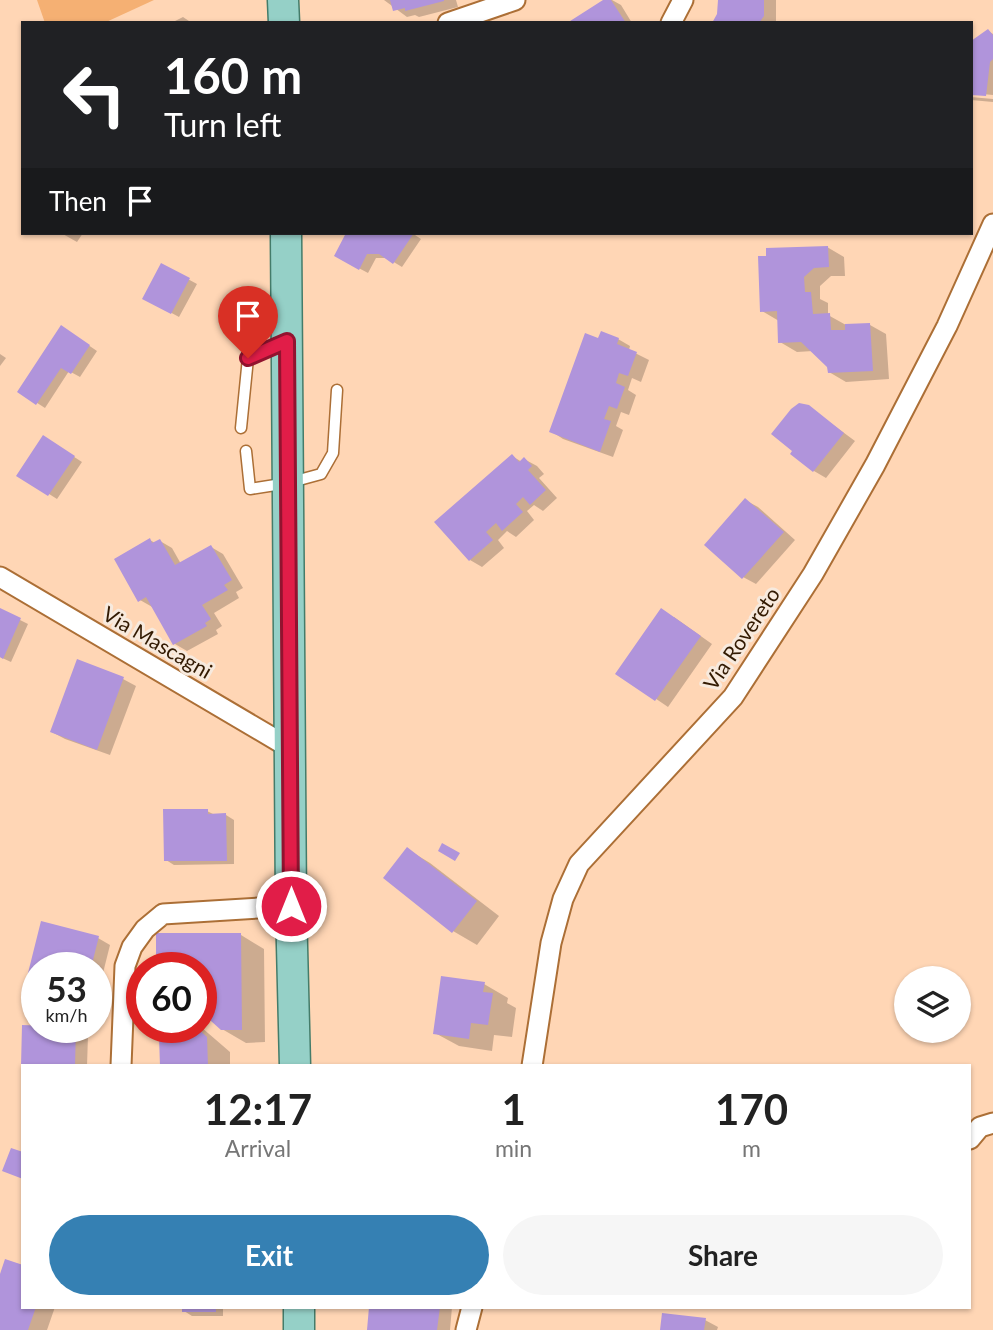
<!DOCTYPE html>
<style>
:root{--surface:#fff;--page:#f6f6f6;--text:#222;--muted:#767676;--accent:#3580b3}
body{margin:0;font-family:Lato,sans-serif;background:var(--page);color:var(--text);height:100vh;display:flex;flex-direction:column;font-size:26px;white-space:nowrap}
*{box-sizing:border-box;margin:0}
p{font-size:23px;color:var(--muted)}
.icon{flex:none;width:38px;height:38px;fill:none;stroke:currentColor;stroke-width:2;stroke-linecap:round;stroke-linejoin:round}
.map{position:relative;flex:1;overflow:hidden}
.panel{position:absolute;left:21px;top:1064px;width:950px;height:245px;display:flex;flex-direction:column;background:var(--surface);border-radius:0px;box-shadow:0 2px 5px #0004}
.panel>*{flex:none}
.banner{position:absolute;left:21px;top:21px;width:952px;height:214px;border-radius:0px;box-shadow:0 2px 5px #0004;background:#202124;color:#fff;overflow:hidden}
.tools{position:absolute;left:894px;top:966px;display:grid;gap:14px}
.tools a{display:grid;place-items:center;width:77px;height:77px;border-radius:50%;background:var(--surface);box-shadow:0 2px 5px #0004;font-size:35px}
.speed{position:absolute;left:21px;top:952px;display:flex;gap:14px;font-size:35px;font-weight:700;text-align:center}
.speed>*{display:grid;place-content:center;width:91px;height:91px;border-radius:50%;background:var(--surface);box-shadow:0 2px 5px #0004;line-height:1}
.speed small{font-size:18px;font-weight:400}
.speed .limit{border:10px solid #d22;background:#fff;color:#111}
.pin{position:absolute;display:grid;place-items:center;width:60px;height:60px;color:#fff;margin:-72px -30px;border-radius:50% 50% 50% 0;rotate:-45deg;box-shadow:0 0 7px #0007}
.pin .icon{rotate:45deg}
.me{position:absolute;width:77px;margin:-38px;rotate:0deg;stroke-linejoin:round;filter:drop-shadow(0 0 5px #0008)}
.turn{display:flex;align-items:center;gap:24px;height:147px;padding:0 28px;font-size:32px}
.turn .icon{width:91px;height:91px;stroke-width:2.5}
.turn b{display:block;font-size:49px;line-height:60px}
.then{display:flex;align-items:center;height:66px;padding:0 28px;background:#0003;gap:14px;font-size:26px}
.eta{display:flex;justify-content:space-evenly;align-items:center;height:119px;text-align:center}
.eta b{font-size:42px;font-weight:700;line-height:49px}
.cta{display:flex;gap:14px;margin-top:auto;padding:14px 28px}
.cta a{flex:1;height:80px;border-radius:42px;background:var(--accent);color:#fff;font-size:28px;font-weight:700;line-height:80px;text-align:center}
.cta a+a{background:var(--page);color:var(--text)}
.map>svg:first-child{display:block}
.green{fill:#f5b073}
.shadow{fill:#0003}
.building{fill:#b094db}
.lines{fill:none;stroke-linecap:round;stroke-linejoin:round}
.service-casing{stroke:#ac6f36;stroke-width:13}
.minor-casing{stroke:#ac6f36;stroke-width:23}
.primary-casing{stroke:#447c6a;stroke-width:33}
.service{stroke:#fff;stroke-width:10}
.minor{stroke:#fff;stroke-width:19}
.primary{stroke:#95d0c7;stroke-width:30}
.route-casing{stroke:#92132f;stroke-width:18}
.route{stroke:#e11d48;stroke-width:12}
.labels{text-anchor:middle;stroke-width:6;stroke-linejoin:round;paint-order:stroke}
.street-label{font-size:21px;fill:#321a02;stroke:#f7eade}
</style>
<div class="map">
<svg width="993" height="1330" viewBox="0 0 993 1330">
<rect width="100%" height="100%" fill="#ffd6b5"/>
<!-- green -->
<path class="green" d="M 37,0 L 154,0 L 104,23 L 45,23 Z"/>
<!-- shadow -->
<path class="shadow" d="M 384,0 L 456,0 L 458,7 L 419,17 L 415,15 L 407,17 Z
M 606,0 L 612,0 L 621,5 L 632,23 L 570,23 Z
M 719,0 L 776,0 L 776,23 L 714,23 L 719,15 Z
M 183,17 L 192,23 L 171,23 Z
M 988,31 L 993,34 L 993,95 L 971,93 Z
M 971,97 L 993,99 L 993,102 L 971,100 Z
M 61,233 L 83,233 L 77,242 Z
M 348,233 L 412,233 L 421,239 L 402,267 L 387,258 L 376,258 L 368,273 L 336,256 Z
M 827,247 L 844,257 L 845,276 L 831,276 L 820,286 L 820,299 L 828,303 L 828,315 L 846,325 L 870,325 L 886,334 L 889,379 L 846,382 L 829,372 L 829,366 L 813,351 L 797,352 L 780,342 L 779,321 L 762,311 Z
M 162,265 L 197,284 L 179,317 L 144,298 Z
M 69,332 L 97,351 L 80,377 L 69,371 L 45,408 L 20,392 Z
M 618,339 L 630,346 L 629,350 L 649,360 L 641,382 L 632,378 L 628,390 L 636,395 L 629,415 L 621,412 L 616,426 L 623,430 L 613,457 L 563,439 L 551,431 L 599,341 Z
M 0,354 L 6,358 L 0,366 Z
M 809,407 L 855,441 L 826,478 L 814,471 Z
M 51,442 L 82,462 L 57,499 L 19,475 Z
M 512,456 L 522,462 L 524,459 L 537,466 L 544,474 L 539,478 L 557,498 L 543,511 L 534,505 L 527,511 L 534,520 L 516,537 L 507,531 L 498,540 L 504,548 L 482,567 L 470,560 Z
M 745,500 L 758,507 L 795,540 L 756,584 L 743,577 Z
M 150,540 L 155,543 L 160,541 L 172,548 L 181,564 L 211,547 L 223,554 L 243,588 L 236,592 L 239,598 L 214,613 L 222,626 L 216,630 L 218,634 L 187,651 L 175,644 L 154,608 L 140,600 Z
M 0,610 L 28,624 L 11,662 L 0,657 Z
M 674,617 L 712,644 L 668,707 L 618,673 Z
M 78,662 L 123,679 L 136,686 L 110,755 L 65,739 L 52,732 Z
M 207,811 L 215,815 L 226,815 L 234,820 L 234,864 L 174,865 L 166,860 Z
M 407,849 L 430,863 L 499,916 L 477,945 L 453,931 Z
M 42,924 L 98,938 L 110,945 L 98,993 L 96,992 L 96,968 L 37,968 L 37,976 L 30,972 Z
M 241,935 L 264,949 L 265,1042 L 246,1043 L 222,1029 L 201,968 Z
M 484,984 L 508,998 L 507,1003 L 516,1008 L 512,1037 L 494,1035 L 492,1051 L 459,1046 L 435,1033 Z
M 24,1027 L 76,1029 L 88,1036 L 87,1066 L 23,1066 L 22,1071 Z
M 168,1027 L 201,1027 L 230,1052 L 230,1066 L 161,1066 L 168,1038 Z
M 0,1279 L 23,1307 L 55,1307 L 47,1330 L 0,1330 Z
M 184,1307 L 223,1307 L 223,1316 L 192,1316 L 184,1311 Z
M 371,1307 L 452,1307 L 450,1330 L 369,1330 Z
M 705,1320 L 718,1327 L 717,1330 L 662,1330 Z"/>
<!-- building -->
<path class="building" d="M 390,0 L 444,0 L 444,1 L 405,11 L 405,8 L 393,11 Z
M 603,0 L 611,0 L 626,23 L 567,23 Z
M 718,0 L 764,0 L 764,16 L 759,23 L 712,23 L 717,14 Z
M 988,29 L 993,35 L 993,59 L 990,62 L 986,96 L 971,95 L 971,41 Z
M 346,233 L 414,233 L 393,264 L 379,254 L 367,254 L 359,270 L 334,256 Z
M 828,246 L 829,267 L 814,268 L 804,277 L 805,292 L 811,292 L 813,314 L 830,313 L 831,330 L 845,330 L 845,324 L 870,323 L 873,371 L 828,373 L 827,367 L 801,342 L 778,343 L 777,311 L 760,312 L 758,256 L 766,256 L 766,248 Z
M 161,263 L 190,278 L 171,314 L 142,299 Z
M 61,325 L 90,345 L 71,374 L 61,368 L 36,405 L 17,392 Z
M 601,331 L 619,338 L 617,344 L 637,352 L 628,376 L 619,373 L 616,383 L 625,387 L 617,409 L 609,406 L 604,419 L 611,421 L 600,452 L 549,432 L 585,333 L 598,338 Z
M 799,403 L 809,405 L 844,433 L 813,472 L 790,454 L 792,451 L 771,434 L 791,409 Z
M 43,435 L 75,456 L 48,496 L 16,476 Z
M 512,454 L 519,462 L 524,457 L 532,466 L 528,470 L 546,490 L 530,505 L 523,497 L 516,504 L 523,512 L 502,531 L 496,523 L 486,532 L 493,540 L 469,561 L 434,522 Z
M 745,498 L 784,532 L 742,579 L 704,545 Z
M 150,538 L 152,543 L 160,539 L 175,565 L 211,545 L 232,580 L 224,585 L 228,590 L 202,605 L 211,619 L 205,623 L 207,626 L 173,645 L 146,597 L 138,602 L 114,559 Z
M 0,608 L 21,618 L 3,659 L 0,657 Z
M 661,608 L 701,636 L 655,701 L 615,674 Z
M 77,659 L 124,677 L 97,750 L 50,732 Z
M 163,809 L 208,809 L 208,814 L 226,813 L 227,861 L 164,861 Z
M 442,843 L 460,853 L 455,861 L 438,851 Z
M 407,847 L 477,901 L 452,933 L 383,878 Z
M 41,921 L 99,936 L 91,968 L 37,968 L 37,975 L 28,973 Z
M 156,933 L 241,933 L 242,1030 L 221,1030 L 201,1012 L 201,968 L 156,968 Z
M 441,976 L 485,982 L 483,992 L 493,993 L 488,1025 L 471,1023 L 469,1039 L 433,1034 Z
M 22,1025 L 76,1027 L 75,1066 L 21,1066 Z
M 166,1027 L 196,1027 L 207,1037 L 208,1066 L 160,1066 L 159,1037 L 166,1036 Z
M 11,1148 L 23,1152 L 23,1179 L 2,1171 Z
M 5,1259 L 23,1265 L 23,1307 L 36,1307 L 28,1330 L 0,1330 L 0,1274 Z
M 182,1307 L 216,1307 L 216,1312 L 182,1312 Z
M 369,1307 L 440,1307 L 437,1330 L 367,1330 Z
M 662,1313 L 706,1318 L 704,1330 L 660,1330 Z"/>
<g class="lines">
<defs>
<path id="service" d="M 241,428 L 248,358 L 283,342
M 246,451 L 250,489 L 288,483 L 321,474 L 333,453 L 337,390"/>
<path id="minor" d="M 448,23 L 515,0
M 671,23 L 683,0
M 0,577 L 290,748
M 121,1066 L 125,966 L 132,947 L 145,929 L 163,914 L 291,906
M 532,1066 L 551,943 L 563,899 L 579,864 L 733,697 L 813,574 L 875,465 L 947,326 L 993,224
M 970,1139 L 980,1127 L 993,1123
M 466,1330 L 472,1307"/>
<path id="primary" d="M 283,0 L 284,23
M 286,233 L 291,906 L 295,1066
M 299,1307 L 299,1330"/>
</defs>
<!-- service casing -->
<use href="#service" class="service-casing"/>
<!-- minor casing -->
<use href="#minor" class="minor-casing"/>
<!-- primary casing -->
<use href="#primary" class="primary-casing"/>
<!-- service -->
<use href="#service" class="service"/>
<!-- minor -->
<use href="#minor" class="minor"/>
<!-- primary -->
<use href="#primary" class="primary"/>
</g>
<g class="lines">
<defs>
<path id="route" d="M 248,358 L 287,341 L 291,906"/>
</defs>
<!-- route casing -->
<use href="#route" class="route-casing"/>
<!-- route -->
<use href="#route" class="route"/>
</g>
<g class="labels">
<!-- street labels -->
<g class="street-label">
<text transform="translate(742 639) rotate(-56)" y="7">Via Rovereto</text>
<text transform="translate(157 643) rotate(30)" y="7">Via Mascagni</text>
</g>
</g>
</svg>
<div class="tools">
<a><svg class="icon" aria-label="layers" viewBox="0 0 24 24"><path d="M12 4l9 5-9 5-9-5zM3 14l9 5 9-5"/></svg></a>
</div>
<div class="speed"><div>53<small>km/h</small></div><div class="limit">60</div></div>
<div class="pin" style="left:248px;top:358px;background:#d93025"><svg class="icon" aria-label="arrive" viewBox="0 0 24 24"><path d="M6 21V4h12l-3 4 3 4H6"/></svg></div>
<svg class="me" style="left:291px;top:906px" viewBox="-20 -20 40 40"><circle r="17" fill="#e11d48" stroke="#fff" stroke-width="3"/><path d="M0-11L8 9 0 5-8 9z" fill="#fff"/></svg>
<div class="banner">
<div class="turn"><svg class="icon" aria-label="left" viewBox="0 0 24 24"><path d="M17 20v-9H6M10 6l-5 5 5 5"/></svg><div><b>160 m</b>Turn left</div></div>
<div class="then">Then<svg class="icon" aria-label="arrive" viewBox="0 0 24 24"><path d="M6 21V4h12l-3 4 3 4H6"/></svg></div>
</div>
<section class="panel">
<div class="eta">
<div><b>12:17</b><p>Arrival</p></div>
<div><b>1</b><p>min</p></div>
<div><b>170</b><p>m</p></div>
</div>
<div class="cta"><a>Exit</a><a>Share</a></div>
</section>
</div>
